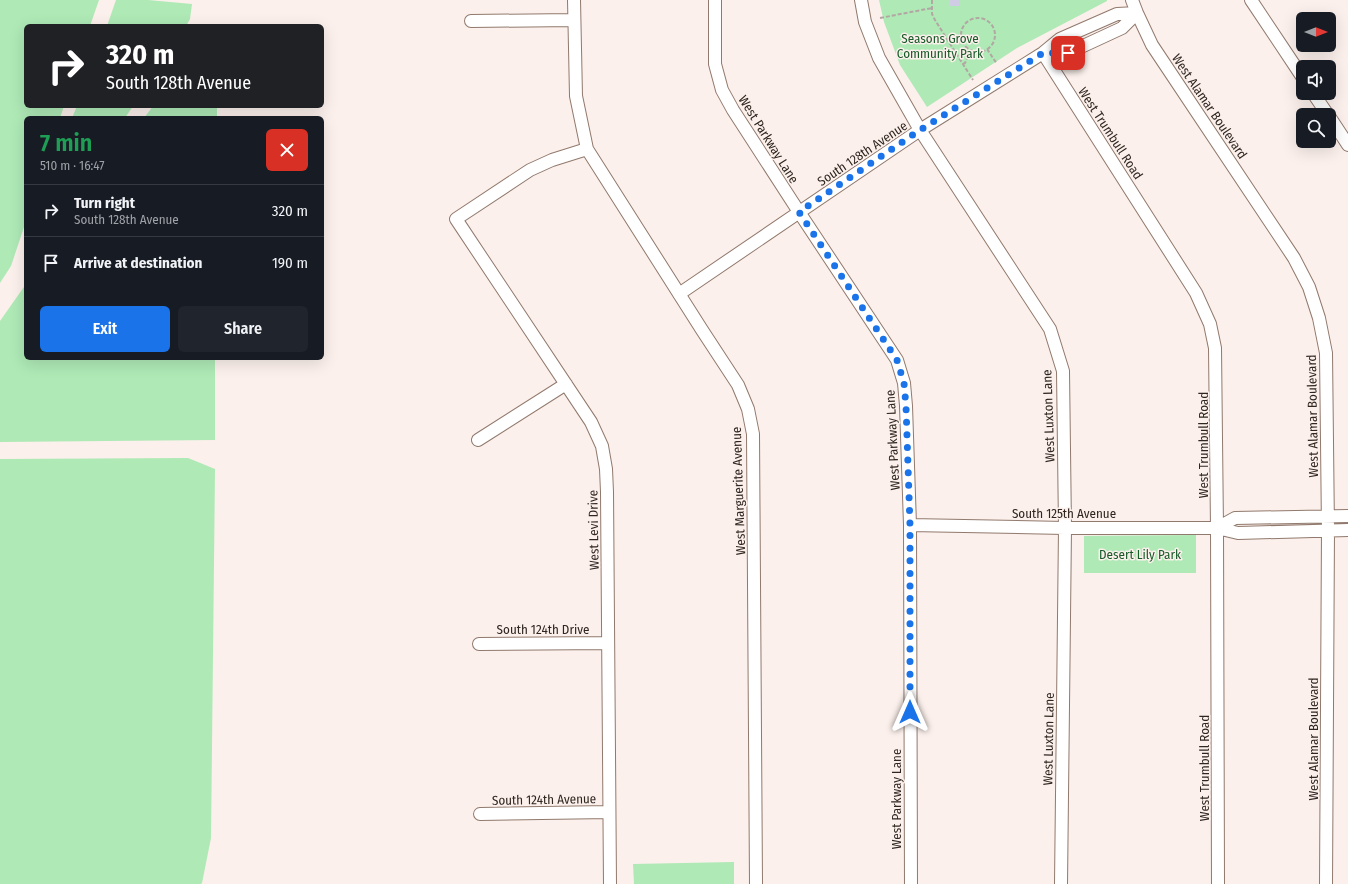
<!DOCTYPE html>
<meta charset="utf-8">
<style>
:root{--surface:#171b24;--page:#20242c;--text:#f1f3f6;--muted:#9ea1a6;--line:#363941;--accent:#1a73e8}
body{margin:0;font-family:"Fira Sans Condensed",sans-serif;background:var(--page);color:var(--text);height:100vh;display:flex;flex-direction:column;font-size:15px;white-space:nowrap}
*{box-sizing:border-box;margin:0}
p{font-size:13px;color:var(--muted)}
.icon{flex:none;width:22px;height:22px;fill:none;stroke:currentColor;stroke-width:2;stroke-linecap:round;stroke-linejoin:round}
.map{position:relative;flex:1;overflow:hidden}
.panel{position:absolute;left:24px;top:116px;width:300px;height:244px;display:flex;flex-direction:column;background:var(--surface);border-radius:6px;box-shadow:0 4px 16px #0002}
.panel>*{flex:none}
.banner{position:absolute;left:24px;top:24px;width:300px;height:84px;border-radius:6px;box-shadow:0 4px 16px #0002;background:#202124;color:#fff;overflow:hidden}
.needle{width:26px;rotate:90deg}
.tools{position:absolute;left:1296px;top:12px;display:grid;gap:8px}
.tools a{display:grid;place-items:center;width:40px;height:40px;border-radius:6px;background:var(--surface);box-shadow:0 4px 16px #0002;font-size:20px}
.pin{position:absolute;display:grid;place-items:center;width:34px;height:34px;color:#fff;margin:-17px;border-radius:8px;box-shadow:0 2px 6px #0006}
.me{position:absolute;width:44px;margin:-22px;rotate:0deg;stroke-linejoin:round;filter:drop-shadow(0 0 3px #0008)}
.turn{display:flex;align-items:center;gap:14px;height:84px;padding:0 16px;font-size:18px}
.turn .icon{width:52px;height:52px;stroke-width:2.5}
.turn b{display:block;font-size:28px;line-height:34px}
.round{display:grid;place-items:center;flex:none;width:42px;height:42px;border-radius:6px;background:var(--page)}
.summary{display:flex;align-items:center;justify-content:space-between;height:68px;padding:0 16px}
h1{font-size:24px;font-weight:600;line-height:30px;color:#1e9e55}
.action{display:flex;gap:8px;margin-top:auto;padding:8px 16px}
.action a{flex:1;height:46px;border-radius:6px;background:var(--accent);color:#fff;font-size:16px;font-weight:600;line-height:46px;text-align:center}
.action a+a{background:var(--page);color:var(--text)}
ul{padding:0;list-style:none}
li{display:flex;align-items:center;gap:12px;height:52px;padding:0 16px;border-top:1px solid var(--line)}
li div{flex:1}
li b{display:block;font-size:15px}
li em{font-style:normal}
.map>svg:first-child{display:block}
.green{fill:#aee9b6}
.building{fill:#d1cce5}
.lines{fill:none;stroke-linecap:round;stroke-linejoin:round}
.minor-casing{stroke:#91796d;stroke-width:14}
.path{stroke:#b2a7a2;stroke-width:2;stroke-dasharray:4 2;stroke-linecap:butt}
.minor{stroke:#fff;stroke-width:12}
.route{stroke:#1a73e8;stroke-width:7;stroke-dasharray:0 12.6}
.labels{text-anchor:middle;stroke-width:3;stroke-linejoin:round;paint-order:stroke}
.park-label{font-size:13px;fill:#175a28;stroke:#fbf0eb}
.street-label{font-size:13px;fill:#302620;stroke:#fbf0eb}
</style>
<div class="map">
<svg width="1348" height="884" viewBox="0 0 1348 884">
<rect width="100%" height="100%" fill="#fbf0eb"/>
<!-- green -->
<path class="green" d="M 0,0 L 99,0 L 90,26 L 26,26 L 26,106 L 64,106 L 60,118 L 26,118 L 26,221 L 11,266 L 0,283 Z
M 116,0 L 148,0 L 192,4 L 190,19 L 186,26 L 107,26 Z
M 879,0 L 1107,0 L 1107,1 L 1017,48 L 927,107 L 900,65 L 884,22 Z
M 77,106 L 133,106 L 125,118 L 72,118 Z
M 153,106 L 217,106 L 217,118 L 144,118 Z
M 26,284 L 26,358 L 215,358 L 215,440 L 0,442 L 0,321 Z
M 188,458 L 215,469 L 211,838 L 202,883 L 201,884 L 0,884 L 0,459 Z
M 1196,535 L 1196,573 L 1084,573 L 1084,536 Z
M 734,862 L 734,884 L 634,884 L 633,864 Z"/>
<!-- building -->
<path class="building" d="M 950,0 L 960,0 L 960,6 L 950,6 Z"/>
<g class="lines">
<defs>
<path id="minor" d="M 574,0 L 576,96 L 587,149 L 702,330 L 738,385 L 748,409 L 753,434 L 756,884
M 715,0 L 715,64 L 722,90 L 733,110 L 799,212 L 897,360 L 904,383 L 906,406 L 910,525 L 911,884
M 861,0 L 865,22 L 879,58 L 920,130 L 1050,329 L 1063,371 L 1065,528 L 1061,884
M 1132,0 L 1137,13 L 1152,45 L 1294,258 L 1309,287 L 1319,318 L 1326,353 L 1328,530 L 1326,884
M 1251,0 L 1303,78
M 471,21 L 574,20
M 1043,53 L 1196,293 L 1210,324 L 1215,348 L 1217,528 L 1218,884
M 1043,53 L 1068,53 L 1122,28 L 1137,13
M 1313,93 L 1328,115
M 1329,116 L 1348,145
M 587,149 L 552,160 L 530,170 L 456,219 L 591,422 L 602,446 L 606,469 L 607,492 L 610,884
M 679,294 L 920,130 L 1043,53 L 1060,39 L 1117,14 L 1137,13
M 478,440 L 566,384
M 910,525 L 1065,528 L 1217,528 L 1238,533 L 1348,530
M 1217,528 L 1235,518 L 1348,516
M 479,644 L 608,643
M 480,814 L 609,812"/>
</defs>
<!-- minor casing -->
<use href="#minor" class="minor-casing"/>
<!-- path -->
<path class="path" d="M 932,0 L 932,14 L 935,20 L 973,80
M 880,18 L 932,8
M961 35a17 17 0 1 1 34 0a17 17 0 1 1-34 0Z
M 947,39 L 961,37
M 987,49 L 997,64
M 963,64 L 965,63 L 971,50"/>
<!-- minor -->
<use href="#minor" class="minor"/>
</g>
<g class="lines">
<!-- route -->
<path class="route" d="M 910,712 L 910,525 L 906,406 L 904,383 L 897,360 L 799,212 L 920,130 L 1043,53 L 1068,53"/>
</g>
<g class="labels">
<!-- park labels -->
<g class="park-label">
<text x="940" y="43">Seasons Grove<tspan x="940" dy="15">Community Park</tspan></text>
<text x="1140" y="559">Desert Lily Park</text>
</g>
<!-- street labels -->
<g class="street-label">
<text transform="translate(1210 106) rotate(56)" y="5">West Alamar Boulevard</text>
<text transform="translate(1111 133) rotate(57)" y="5">West Trumbull Road</text>
<text transform="translate(769 139) rotate(58)" y="5">West Parkway Lane</text>
<text transform="translate(862 153) rotate(-34)" y="5">South 128th Avenue</text>
<text transform="translate(1048 416) rotate(-92)" y="5">West Luxton Lane</text>
<text transform="translate(1312 416) rotate(-91)" y="5">West Alamar Boulevard</text>
<text transform="translate(892 440) rotate(-93)" y="5">West Parkway Lane</text>
<text transform="translate(1203 445) rotate(-90)" y="5">West Trumbull Road</text>
<text transform="translate(738 491) rotate(-92)" y="5">West Marguerite Avenue</text>
<text x="1064" y="518">South 125th Avenue</text>
<text transform="translate(593 530) rotate(-91)" y="5">West Levi Drive</text>
<text x="543" y="634">South 124th Drive</text>
<text transform="translate(1048 739) rotate(-89)" y="5">West Luxton Lane</text>
<text transform="translate(1313 739) rotate(-90)" y="5">West Alamar Boulevard</text>
<text transform="translate(1204 768) rotate(-90)" y="5">West Trumbull Road</text>
<text transform="translate(544 799) rotate(-1)" y="5">South 124th Avenue</text>
<text transform="translate(896 799) rotate(-90)" y="5">West Parkway Lane</text>
</g>
</g>
</svg>
<div class="tools">
<a><svg class="needle" viewBox="-14 -14 28 28"><path d="M0-13l5 13h-10z" fill="#e53935"/><path d="M0 13l5-13h-10z" fill="#9ea1a6"/></svg></a>
<a><svg class="icon" aria-label="sound" viewBox="0 0 24 24"><path d="M4 9h4l5-4v14l-5-4H4zM17 9q2 3 0 6"/></svg></a>
<a><svg class="icon" aria-label="search" viewBox="0 0 24 24"><circle cx="10" cy="10" r="6"/><path d="M15 15l6 6"/></svg></a>
</div>
<div class="pin" style="left:1068px;top:53px;background:#d93025"><svg class="icon" aria-label="arrive" viewBox="0 0 24 24"><path d="M6 21V4h12l-3 4 3 4H6"/></svg></div>
<svg class="me" style="left:910px;top:712px" viewBox="-20 -20 40 40"><path d="M0-17L14 15 0 8-14 15z" fill="#1a73e8" stroke="#fff" stroke-width="4"/></svg>
<div class="banner">
<div class="turn"><svg class="icon" aria-label="right" viewBox="0 0 24 24"><path d="M7 20v-9h11M14 6l5 5-5 5"/></svg><div><b>320 m</b>South 128th Avenue</div></div>
</div>
<section class="panel">
<div class="summary"><div><h1>7 min</h1><p>510 m · 16:47</p></div><a class="round" style="background:#d93025;color:#fff"><svg class="icon" aria-label="close" viewBox="0 0 24 24"><path d="M6 6l12 12M18 6L6 18"/></svg></a></div>
<ul>
<li><svg class="icon" aria-label="right" viewBox="0 0 24 24"><path d="M7 20v-9h11M14 6l5 5-5 5"/></svg><div><b>Turn right</b><p>South 128th Avenue</p></div><em>320 m</em></li>
<li><svg class="icon" aria-label="arrive" viewBox="0 0 24 24"><path d="M6 21V4h12l-3 4 3 4H6"/></svg><div><b>Arrive at destination</b></div><em>190 m</em></li>
</ul>
<div class="action"><a>Exit</a><a>Share</a></div>
</section>
</div>
